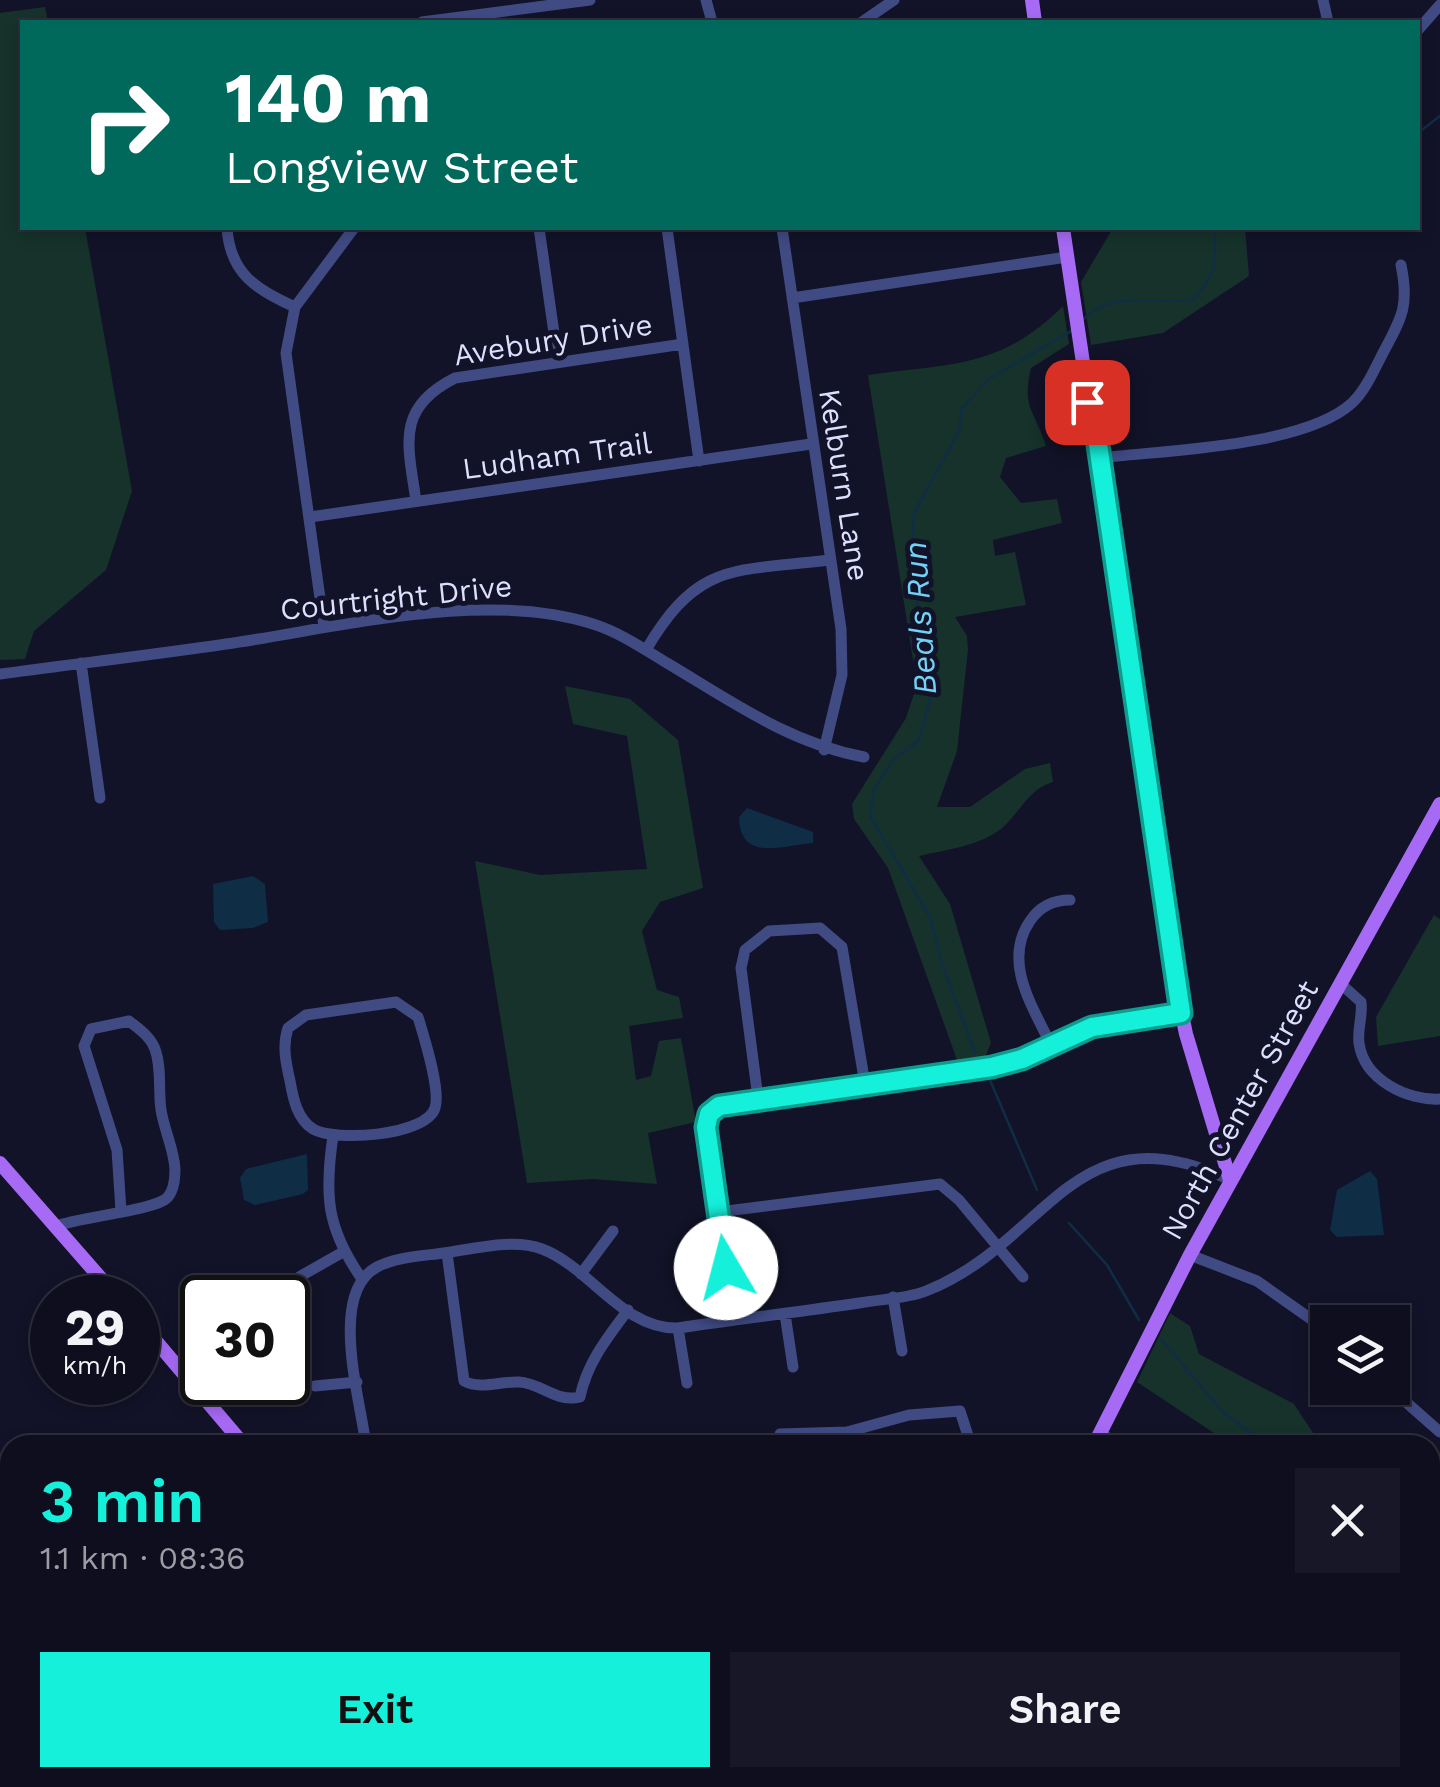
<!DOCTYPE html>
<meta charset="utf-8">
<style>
:root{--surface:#0e0e1e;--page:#171727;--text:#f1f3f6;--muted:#9b9ca4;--line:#2e2e3c;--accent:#15f0db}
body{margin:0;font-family:"Work Sans",sans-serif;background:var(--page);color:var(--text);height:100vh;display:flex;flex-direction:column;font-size:38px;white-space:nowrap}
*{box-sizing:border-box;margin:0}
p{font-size:32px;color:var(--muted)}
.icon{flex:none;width:55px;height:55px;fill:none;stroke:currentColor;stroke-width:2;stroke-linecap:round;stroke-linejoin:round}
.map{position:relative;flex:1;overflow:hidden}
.drawer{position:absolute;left:0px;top:1435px;width:1440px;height:352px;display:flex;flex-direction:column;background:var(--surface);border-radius:30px 30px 0 0;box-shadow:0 5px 15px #0003,0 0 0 2px var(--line)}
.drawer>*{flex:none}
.hud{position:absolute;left:20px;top:20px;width:1400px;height:210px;border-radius:0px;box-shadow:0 5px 15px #0003,0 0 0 2px var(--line);background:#00695c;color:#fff;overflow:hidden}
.fabs{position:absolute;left:1310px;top:1305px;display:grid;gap:20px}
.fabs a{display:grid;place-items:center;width:100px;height:100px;border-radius:0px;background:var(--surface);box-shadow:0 5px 15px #0003,0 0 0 2px var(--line);font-size:50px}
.speed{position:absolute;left:30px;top:1275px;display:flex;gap:20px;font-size:50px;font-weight:700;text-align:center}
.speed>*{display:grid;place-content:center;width:130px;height:130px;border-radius:50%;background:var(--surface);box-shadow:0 5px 15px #0003,0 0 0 2px var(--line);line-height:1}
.speed small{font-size:25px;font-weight:400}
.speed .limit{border:5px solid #111;border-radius:15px;background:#fff;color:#111}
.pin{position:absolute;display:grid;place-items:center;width:85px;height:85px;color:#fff;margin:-42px;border-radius:20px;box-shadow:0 5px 15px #0006}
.me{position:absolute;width:110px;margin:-55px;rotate:352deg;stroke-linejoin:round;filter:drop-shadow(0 0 8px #0008)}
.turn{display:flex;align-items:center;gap:35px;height:210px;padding:0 40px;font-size:45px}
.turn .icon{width:130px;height:130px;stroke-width:2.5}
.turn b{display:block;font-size:70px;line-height:85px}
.round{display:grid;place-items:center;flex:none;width:105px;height:105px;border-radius:0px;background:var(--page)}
.headline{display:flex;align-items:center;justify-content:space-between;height:170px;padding:0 40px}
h1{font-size:60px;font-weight:600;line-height:75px;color:var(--accent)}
.button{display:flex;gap:20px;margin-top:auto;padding:20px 40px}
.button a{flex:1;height:115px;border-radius:0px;background:var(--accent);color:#111;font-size:40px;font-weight:600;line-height:115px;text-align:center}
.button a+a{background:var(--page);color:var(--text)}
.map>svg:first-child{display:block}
.green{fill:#16322b}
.water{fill:#0f2d45}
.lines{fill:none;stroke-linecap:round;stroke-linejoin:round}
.stream{stroke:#0f2d45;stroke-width:2.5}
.minor{stroke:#404b84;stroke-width:11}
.major{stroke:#a66af5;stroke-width:14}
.rail{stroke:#15f0db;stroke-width:2.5;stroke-dasharray:15 12;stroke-linecap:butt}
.route-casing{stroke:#0e9c8e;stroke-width:25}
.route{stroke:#15f0db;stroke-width:18}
.labels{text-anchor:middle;stroke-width:10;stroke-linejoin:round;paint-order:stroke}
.street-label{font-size:30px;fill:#dcdffd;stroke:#121328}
.water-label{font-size:32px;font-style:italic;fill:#71d2f6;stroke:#121328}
</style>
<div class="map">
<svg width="1440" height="1787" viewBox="0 0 1440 1787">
<rect width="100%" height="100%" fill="#121328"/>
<!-- green -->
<path class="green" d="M 45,7 L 48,22 L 22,22 L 22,228 L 85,228 L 132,491 L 106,570 L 34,631 L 25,659 L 0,660 L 0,13 Z
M 1113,228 L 1245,228 L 1249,276 L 1163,333 L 1091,345 L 1081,282 Z
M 1063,306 L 1069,344 L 1031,368 C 1021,409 1036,412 1046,446 L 1006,458 L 1000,477 L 1021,503 L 1057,499 L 1062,523 L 993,540 L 995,556 L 1015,552 L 1026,605 L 955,617 L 967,636 L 968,650 L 957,751 L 937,807 L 970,807 L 1025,769 L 1050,763 L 1053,782 C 1028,789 1020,813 1001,829 C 979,846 945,850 919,856 L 950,904 L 991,1043 L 984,1060 L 957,1060 L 888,868 L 854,819 L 852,804 L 906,718 L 917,685 L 868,375 C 951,363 1000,369 1063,306 Z
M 565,686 L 630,699 L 678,740 L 703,888 L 660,902 L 642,931 L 657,990 L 679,997 L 683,1018 L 629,1026 L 636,1080 L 651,1076 L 659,1041 L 681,1038 L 696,1122 L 648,1133 L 657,1184 L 593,1179 L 527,1183 L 475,861 L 540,875 L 647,869 L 627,736 L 573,724 Z
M 1434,915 L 1440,919 L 1440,1036 L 1378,1046 L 1376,1017 Z
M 1170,1313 L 1190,1326 L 1199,1354 L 1294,1404 L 1321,1445 L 1232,1445 L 1137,1382 Z
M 1430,1521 L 1440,1534 L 1440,1787 L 1322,1787 L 1383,1778 L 1430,1778 Z"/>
<!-- water -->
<path class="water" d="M 747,808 L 813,832 L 813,843 C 780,846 740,862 739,817 Z
M 253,876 L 265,884 L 268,922 L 253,928 L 220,930 L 214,922 L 213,884 Z
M 307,1154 L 308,1190 L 303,1194 L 255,1205 L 244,1200 L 240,1178 L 246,1169 Z
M 1370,1171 L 1377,1179 L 1384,1235 L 1337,1237 L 1330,1230 L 1337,1190 Z"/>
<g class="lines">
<!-- stream -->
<path class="stream" d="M 1418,133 L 1440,116
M 1083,320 C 1108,290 1156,304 1193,300 C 1216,276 1217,260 1214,228
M 975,1053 L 942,964 L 930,917 L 870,816 L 874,790 L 892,761 L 919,740 L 930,699 L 927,639 L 916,597 L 912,556 L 914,513 L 959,431 L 962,408 L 989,379 L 1071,331
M 990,1080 L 1037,1190
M 1069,1223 L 1107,1265 L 1139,1320
M 1161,1339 L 1223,1412 L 1266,1445
M 1430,1717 L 1440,1727"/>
<!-- minor -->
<path class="minor" d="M 706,0 L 712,22
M 1323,0 L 1328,22
M 422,22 L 590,0
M 862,22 L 894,0
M 1418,30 L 1440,5
M 227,228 C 230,273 256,290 295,307
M 539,228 L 558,361
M 667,228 L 699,461
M 782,228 L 841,629 L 842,675 L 824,750
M 792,298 L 1067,257
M 1100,458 C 1165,450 1304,447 1352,403 C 1366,390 1375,368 1384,351 C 1403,316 1409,304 1401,265
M 416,501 C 408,445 395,408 455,378 L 683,344
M 310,517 L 811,444
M 324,627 L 286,353 L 295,307 L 354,228
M 646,650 C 699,560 734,572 829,560
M 81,663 L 100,798
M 0,674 C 75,664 151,655 226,644 C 338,628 484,589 593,624 C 619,632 644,649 667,663 C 731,701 789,743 864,757
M 1342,985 L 1361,1002 C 1363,1016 1357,1029 1359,1043 C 1364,1080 1408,1101 1440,1099
M 396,1002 L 418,1017 C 424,1037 441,1090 435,1108 C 426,1136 335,1142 313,1129 C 297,1119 293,1098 290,1081 C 286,1063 282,1046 288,1028 L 306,1015 Z
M 1051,1045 C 1033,1007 1002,962 1030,921 C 1040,906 1053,900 1070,900
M 758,1098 L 741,968 L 745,950 L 769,931 L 820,928 L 842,947 L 865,1084
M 333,1136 C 324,1196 327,1229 362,1279
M 719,1212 L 940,1184 L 959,1200 L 1023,1277
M 56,1226 C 80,1217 155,1210 167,1198 C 174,1191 175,1179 175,1169 C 174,1150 164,1129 161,1110 C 158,1090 162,1068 155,1049 C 150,1036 139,1029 129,1021 L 91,1029 L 84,1046 L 117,1150 L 121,1211
M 447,1253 L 464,1381 C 481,1390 500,1381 519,1382 C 541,1383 557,1403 580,1397 C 587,1363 607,1338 628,1310
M 1190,1255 L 1257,1281 L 1328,1331
M 581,1274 L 613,1231
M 299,1277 L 343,1252
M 893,1297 L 902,1351
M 785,1314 L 793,1367
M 727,1321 L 730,1297 L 707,1127 L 709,1114 L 719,1106 L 992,1067 L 1021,1059 L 1092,1027 L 1181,1013
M 678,1328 L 687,1383
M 315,1386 L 357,1382
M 1390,1388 L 1440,1432
M 1100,1434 L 1123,1445
M 361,1445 L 365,1439 C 359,1395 329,1292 377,1267 C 396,1257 422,1256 444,1253 C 474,1249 513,1238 542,1249 C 590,1267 623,1330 678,1328 C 738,1319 799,1312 859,1303 C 881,1299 906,1299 926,1291 C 1049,1243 1072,1106 1230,1180
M 781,1445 L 780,1434 L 847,1432 L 909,1415 L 960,1411 L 971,1445
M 0,1776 L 32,1787
M 473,1778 L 498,1787
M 1130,1778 L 1131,1787"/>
<!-- major -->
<path class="major" d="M 1032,0 L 1035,22
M 1063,228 L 1174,976 L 1186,1034 L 1230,1180
M 0,1163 L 118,1298
M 138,1320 L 244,1445
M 1094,1445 L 1190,1255 L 1440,804
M 314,1778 L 315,1787
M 899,1787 L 905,1778"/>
<!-- rail -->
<path class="rail" d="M 0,1696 L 10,1700
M 228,1778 L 254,1787"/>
</g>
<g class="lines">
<defs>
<path id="route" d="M 726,1268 L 706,1127 L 709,1114 L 719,1106 L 992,1067 L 1022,1059 L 1092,1027 L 1181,1013 L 1096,431 L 1087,402"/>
</defs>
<!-- route casing -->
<use href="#route" class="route-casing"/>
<!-- route -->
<use href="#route" class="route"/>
</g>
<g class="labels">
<!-- street labels -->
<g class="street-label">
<text transform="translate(553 340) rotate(-9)" y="10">Avebury Drive</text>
<text transform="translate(557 456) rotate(-8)" y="10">Ludham Trail</text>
<text transform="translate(844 485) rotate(81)" y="10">Kelburn Lane</text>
<text transform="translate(396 598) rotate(-6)" y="10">Courtright Drive</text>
<text transform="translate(1240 1110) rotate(-61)" y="10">North Center Street</text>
</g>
<!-- water labels -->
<g class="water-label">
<text transform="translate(920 618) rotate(-94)" y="11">Beals Run</text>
</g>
</g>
</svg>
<div class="fabs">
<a><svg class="icon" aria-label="layers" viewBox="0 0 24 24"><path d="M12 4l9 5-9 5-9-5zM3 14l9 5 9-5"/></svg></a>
</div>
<div class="speed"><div>29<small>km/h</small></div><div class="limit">30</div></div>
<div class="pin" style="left:1087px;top:402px;background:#d93025"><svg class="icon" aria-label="arrive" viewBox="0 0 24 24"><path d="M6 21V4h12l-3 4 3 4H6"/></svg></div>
<svg class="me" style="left:726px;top:1268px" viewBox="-20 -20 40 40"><circle r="19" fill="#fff"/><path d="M0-13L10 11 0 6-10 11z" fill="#15f0db"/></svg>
<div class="hud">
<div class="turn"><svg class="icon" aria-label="right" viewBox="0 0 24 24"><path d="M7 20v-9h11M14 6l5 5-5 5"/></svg><div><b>140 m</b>Longview Street</div></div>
</div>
<section class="drawer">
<div class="headline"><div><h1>3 min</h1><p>1.1 km · 08:36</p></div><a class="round"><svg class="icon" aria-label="close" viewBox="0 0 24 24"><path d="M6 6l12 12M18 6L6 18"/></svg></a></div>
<div class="button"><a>Exit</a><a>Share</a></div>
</section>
</div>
